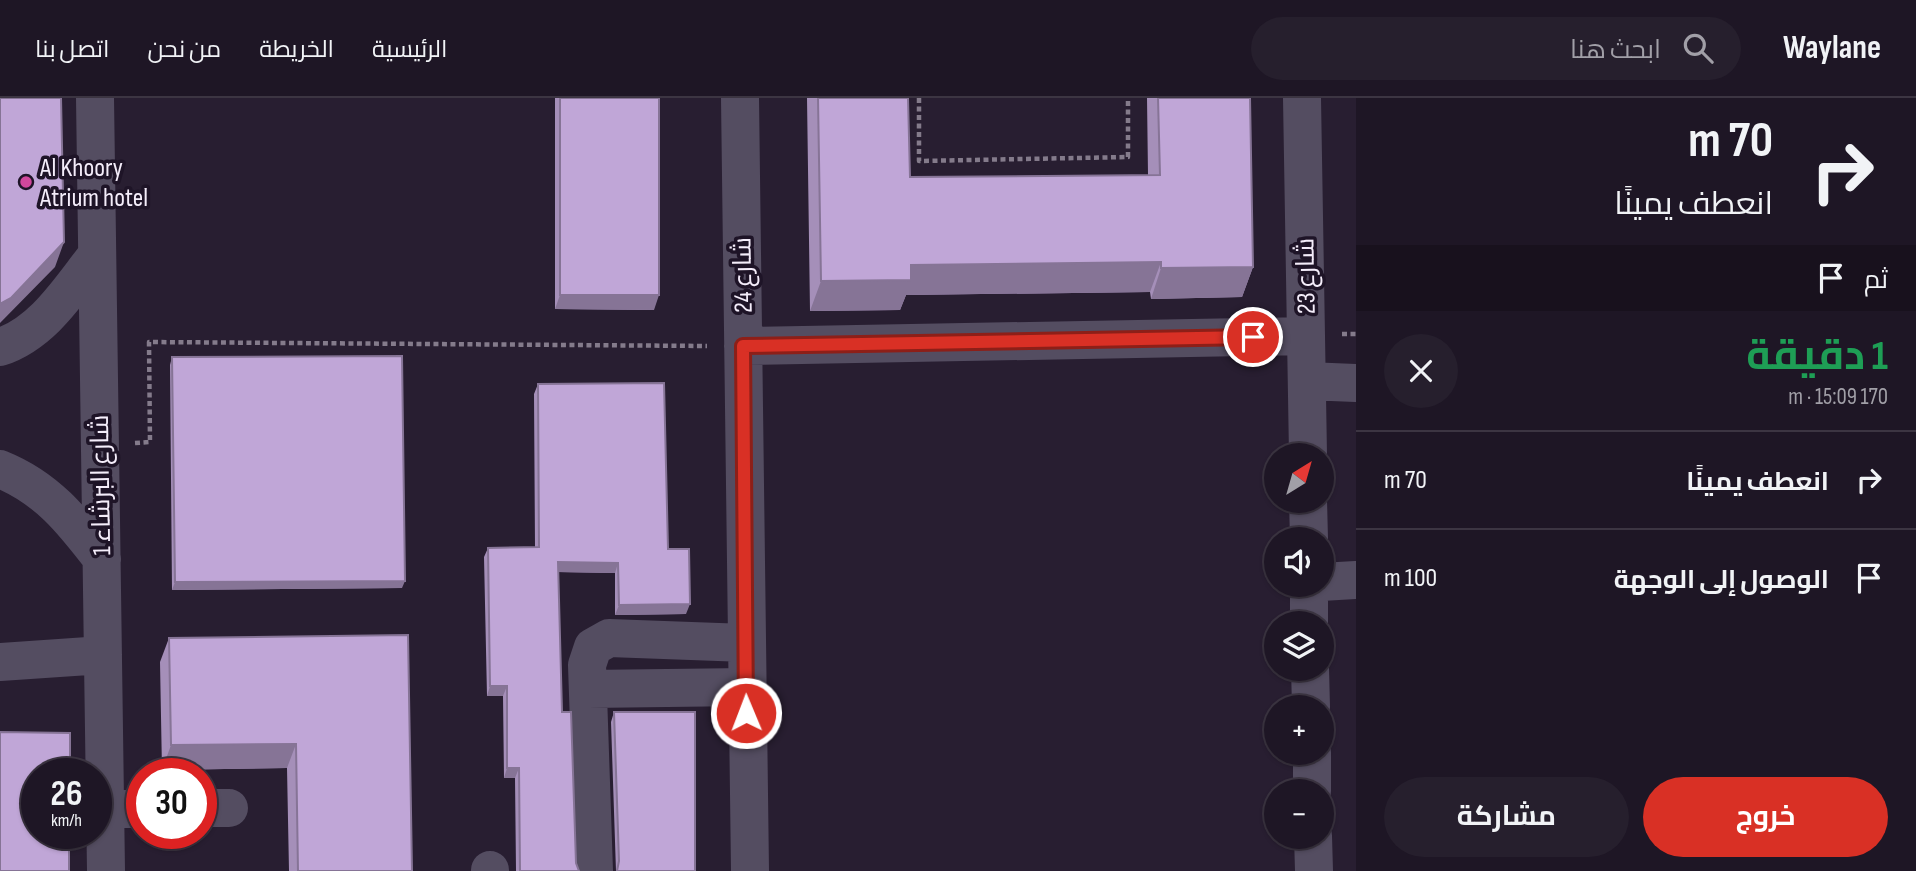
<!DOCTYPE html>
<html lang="ar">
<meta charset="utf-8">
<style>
:root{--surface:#1e1625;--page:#261f2d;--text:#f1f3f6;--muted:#a19fa7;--line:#3c3542;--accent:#d93025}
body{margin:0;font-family:"Sofia Sans Condensed",Cairo,sans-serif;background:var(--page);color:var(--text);direction:rtl;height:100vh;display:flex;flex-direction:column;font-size:26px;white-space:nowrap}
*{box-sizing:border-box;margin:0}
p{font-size:23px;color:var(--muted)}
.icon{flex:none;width:38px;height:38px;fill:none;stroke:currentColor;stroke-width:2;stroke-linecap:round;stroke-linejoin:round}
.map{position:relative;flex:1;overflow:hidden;direction:ltr}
.sheet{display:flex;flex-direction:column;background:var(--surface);width:560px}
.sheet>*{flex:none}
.banner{background:#1e1625;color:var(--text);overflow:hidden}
.needle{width:46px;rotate:37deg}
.buttons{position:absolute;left:1264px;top:345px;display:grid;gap:14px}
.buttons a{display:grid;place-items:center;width:70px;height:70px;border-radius:50%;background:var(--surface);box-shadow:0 2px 5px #0004,0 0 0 2px var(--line);font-size:35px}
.speed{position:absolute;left:21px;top:660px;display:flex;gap:14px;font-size:35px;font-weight:700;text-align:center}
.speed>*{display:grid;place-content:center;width:91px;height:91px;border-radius:50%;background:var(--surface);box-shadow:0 2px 5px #0004,0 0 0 2px var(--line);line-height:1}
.speed small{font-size:18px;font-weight:400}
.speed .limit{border:10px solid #d22;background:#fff;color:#111}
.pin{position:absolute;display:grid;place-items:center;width:60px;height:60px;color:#fff;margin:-30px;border:4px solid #fff;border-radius:50%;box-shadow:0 2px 7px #0007}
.me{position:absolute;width:77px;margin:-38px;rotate:359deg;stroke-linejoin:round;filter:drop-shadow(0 0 5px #0008)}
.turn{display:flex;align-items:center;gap:24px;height:147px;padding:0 28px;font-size:32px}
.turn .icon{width:91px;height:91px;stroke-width:2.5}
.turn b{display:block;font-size:49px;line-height:60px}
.then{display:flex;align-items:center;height:66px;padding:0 28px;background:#0003;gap:14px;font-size:26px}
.round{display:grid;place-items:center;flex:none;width:74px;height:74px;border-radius:37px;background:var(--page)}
.summary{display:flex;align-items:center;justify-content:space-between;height:119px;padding:0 28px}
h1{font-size:42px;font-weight:700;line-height:52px;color:#1e9e55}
.primary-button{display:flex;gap:14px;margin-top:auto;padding:14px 28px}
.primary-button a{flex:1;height:80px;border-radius:42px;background:var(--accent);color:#fff;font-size:28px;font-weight:700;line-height:80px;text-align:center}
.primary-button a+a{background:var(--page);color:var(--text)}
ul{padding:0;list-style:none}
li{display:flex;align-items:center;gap:21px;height:98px;padding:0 28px;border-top:2px solid var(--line)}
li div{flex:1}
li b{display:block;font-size:26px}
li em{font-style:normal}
header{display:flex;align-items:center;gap:42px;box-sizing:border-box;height:98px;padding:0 35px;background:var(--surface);border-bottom:2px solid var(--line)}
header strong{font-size:33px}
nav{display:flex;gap:38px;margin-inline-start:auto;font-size:24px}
.search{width:490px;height:63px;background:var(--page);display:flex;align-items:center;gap:18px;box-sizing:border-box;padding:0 24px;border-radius:38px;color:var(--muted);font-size:26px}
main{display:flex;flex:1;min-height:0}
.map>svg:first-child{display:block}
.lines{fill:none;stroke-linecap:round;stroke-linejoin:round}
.path{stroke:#847b8b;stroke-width:4.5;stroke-dasharray:5 3.5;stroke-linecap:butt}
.minor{stroke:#544d61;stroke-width:38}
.wall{fill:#a58fb9}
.shaded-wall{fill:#867496}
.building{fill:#c0a6d7;stroke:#867496;stroke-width:2}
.route-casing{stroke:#8d1f18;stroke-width:18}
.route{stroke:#d93025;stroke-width:12}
.hotel-dot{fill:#d1479c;stroke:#1e1427;stroke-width:2.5}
.labels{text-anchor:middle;stroke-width:7;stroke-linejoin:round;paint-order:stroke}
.poi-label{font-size:26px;fill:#f4edfa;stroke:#1e1427;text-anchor:start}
.street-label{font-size:26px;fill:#f4edfa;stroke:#1e1427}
</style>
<header>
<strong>Waylane</strong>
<div class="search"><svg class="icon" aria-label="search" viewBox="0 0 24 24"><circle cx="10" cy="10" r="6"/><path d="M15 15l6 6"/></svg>ابحث هنا</div>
<nav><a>الرئيسية</a><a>الخريطة</a><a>من نحن</a><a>اتصل بنا</a></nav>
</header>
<main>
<section class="sheet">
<div class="banner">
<div class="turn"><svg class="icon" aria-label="right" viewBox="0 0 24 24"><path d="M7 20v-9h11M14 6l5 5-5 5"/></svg><div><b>70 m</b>انعطف يمينًا</div></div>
<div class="then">ثم<svg class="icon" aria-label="arrive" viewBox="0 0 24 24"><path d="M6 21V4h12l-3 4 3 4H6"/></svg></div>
</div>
<div class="summary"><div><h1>1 دقيقة</h1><p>170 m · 15:09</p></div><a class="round"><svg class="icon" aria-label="close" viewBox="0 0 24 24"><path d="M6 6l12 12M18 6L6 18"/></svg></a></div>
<ul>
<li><svg class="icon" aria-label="right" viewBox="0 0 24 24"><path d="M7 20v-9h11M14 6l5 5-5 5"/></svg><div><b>انعطف يمينًا</b></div><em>70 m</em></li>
<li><svg class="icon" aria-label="arrive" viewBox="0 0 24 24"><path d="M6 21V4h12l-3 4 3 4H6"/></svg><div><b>الوصول إلى الوجهة</b></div><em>100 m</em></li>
</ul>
<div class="primary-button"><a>خروج</a><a>مشاركة</a></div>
</section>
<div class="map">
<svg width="1356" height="773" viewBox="0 0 1356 773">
<rect width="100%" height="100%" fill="#281e31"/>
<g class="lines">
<!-- path -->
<path class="path" d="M 919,0 L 919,63 L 1128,59 L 1128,0
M 1342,236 L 1356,236
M 135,345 L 150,344 L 149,244 L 707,248"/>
<!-- minor -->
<path class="minor" d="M 95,0 L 106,773
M 740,0 L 750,773
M 1302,0 L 1308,357
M 743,248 L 1306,238
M 0,249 C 43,235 69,192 96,158
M 1307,283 L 1356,285
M 0,371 C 47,390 72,422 102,461
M 1308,402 L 1309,441
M 1321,484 L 1356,482
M 1309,525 L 1309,486
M 0,564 L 103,557
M 1310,570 L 1311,609
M 588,591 L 746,589
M 1312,654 L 1312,693
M 201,710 L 229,710
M 105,711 L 142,711
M 1313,738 L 1314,773
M 490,772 L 490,773
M 594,773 L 587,567 L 593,549 L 609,540 L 746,545"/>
</g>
<!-- wall -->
<path class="wall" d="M 555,0 L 659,0 L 654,212 L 555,211 Z
M 807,0 L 908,0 L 910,79 L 1148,77 L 1147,0 L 1250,0 L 1253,169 L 1242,199 L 1151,201 L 1150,194 L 906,197 L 900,212 L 810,213 Z
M 172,259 L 402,490 L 172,492 L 170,267 Z
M 538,286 L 668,451 L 686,516 L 615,517 L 615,475 L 558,474 L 562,614 L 576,765 L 579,773 L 516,773 L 515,680 L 504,680 L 503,598 L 487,598 L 484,459 L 488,450 L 535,449 L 534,296 Z
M 408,537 L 412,773 L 289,773 L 287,670 L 162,672 L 160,564 L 169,540 Z
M 614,614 L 695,773 L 616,773 L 611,624 Z"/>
<!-- shaded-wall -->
<path class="shaded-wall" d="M 64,144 L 55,169 L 0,225 L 0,206 Z
M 1161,164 L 1150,194 L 906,197 L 900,212 L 810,213 L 821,183 L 911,167 Z
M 1253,169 L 1242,199 L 1151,201 L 1161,170 Z
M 560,197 L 659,197 L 654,212 L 555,211 Z
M 558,464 L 618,465 L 615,475 L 555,474 Z
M 405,483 L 402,490 L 172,492 L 175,484 Z
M 690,506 L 686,516 L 615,517 L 619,507 Z
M 490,588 L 507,588 L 503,598 L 487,598 Z
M 296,646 L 287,670 L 162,672 L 171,647 Z
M 507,670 L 519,670 L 515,680 L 504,680 Z"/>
<!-- building -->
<path class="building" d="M 0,0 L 61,0 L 64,144 L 11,200 L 0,206 Z
M 560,0 L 659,0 L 659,197 L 560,197 Z
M 818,0 L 908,0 L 910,79 L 1160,77 L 1158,0 L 1250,0 L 1253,169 L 1161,170 L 1161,164 L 911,167 L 911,182 L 821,183 Z
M 402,258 L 405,483 L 175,484 L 172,259 Z
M 664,285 L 668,451 L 689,451 L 690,506 L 619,507 L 618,465 L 558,464 L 562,614 L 571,614 L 576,765 L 579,773 L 520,773 L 519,670 L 507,670 L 507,588 L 490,588 L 488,450 L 539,449 L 538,286 Z
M 408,537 L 412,773 L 298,773 L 296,646 L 171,647 L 169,540 Z
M 614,614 L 695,614 L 695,773 L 617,773 L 619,763 Z
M 0,634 L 70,635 L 70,676 L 37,676 L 37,735 L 69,735 L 69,773 L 0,773 Z"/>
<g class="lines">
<defs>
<path id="route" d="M 746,615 L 743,248 L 1253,239"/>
</defs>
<!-- route casing -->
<use href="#route" class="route-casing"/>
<!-- route -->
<use href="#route" class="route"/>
</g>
<!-- markers -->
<circle class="hotel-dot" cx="26" cy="84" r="7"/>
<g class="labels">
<!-- poi labels -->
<g class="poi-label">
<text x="40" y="78">Al Khoory<tspan x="40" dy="30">Atrium hotel</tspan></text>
</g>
<!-- street labels -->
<g class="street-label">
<text transform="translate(742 177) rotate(-91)" y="9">شارع 24</text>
<text transform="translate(1305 178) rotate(-91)" y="9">شارع 23</text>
<text transform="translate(100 387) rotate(-91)" y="9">شارع البرشاء 1</text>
</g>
</g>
</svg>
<div class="buttons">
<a><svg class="needle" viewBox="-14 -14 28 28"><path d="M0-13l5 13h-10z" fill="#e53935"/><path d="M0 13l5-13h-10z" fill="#a19fa7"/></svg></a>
<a><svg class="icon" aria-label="sound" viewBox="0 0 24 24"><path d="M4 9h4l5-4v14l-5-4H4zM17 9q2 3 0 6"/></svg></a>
<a><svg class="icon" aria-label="layers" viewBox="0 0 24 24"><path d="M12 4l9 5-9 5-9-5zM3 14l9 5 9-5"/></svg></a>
<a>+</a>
<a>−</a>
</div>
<div class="speed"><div>26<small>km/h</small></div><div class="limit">30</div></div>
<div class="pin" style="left:1253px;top:239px;background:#d93025"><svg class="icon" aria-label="arrive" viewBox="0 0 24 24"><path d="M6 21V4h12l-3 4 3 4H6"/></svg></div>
<svg class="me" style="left:746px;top:615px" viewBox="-20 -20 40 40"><circle r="17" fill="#d93025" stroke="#fff" stroke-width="3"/><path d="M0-11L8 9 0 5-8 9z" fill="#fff"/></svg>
</div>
</main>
